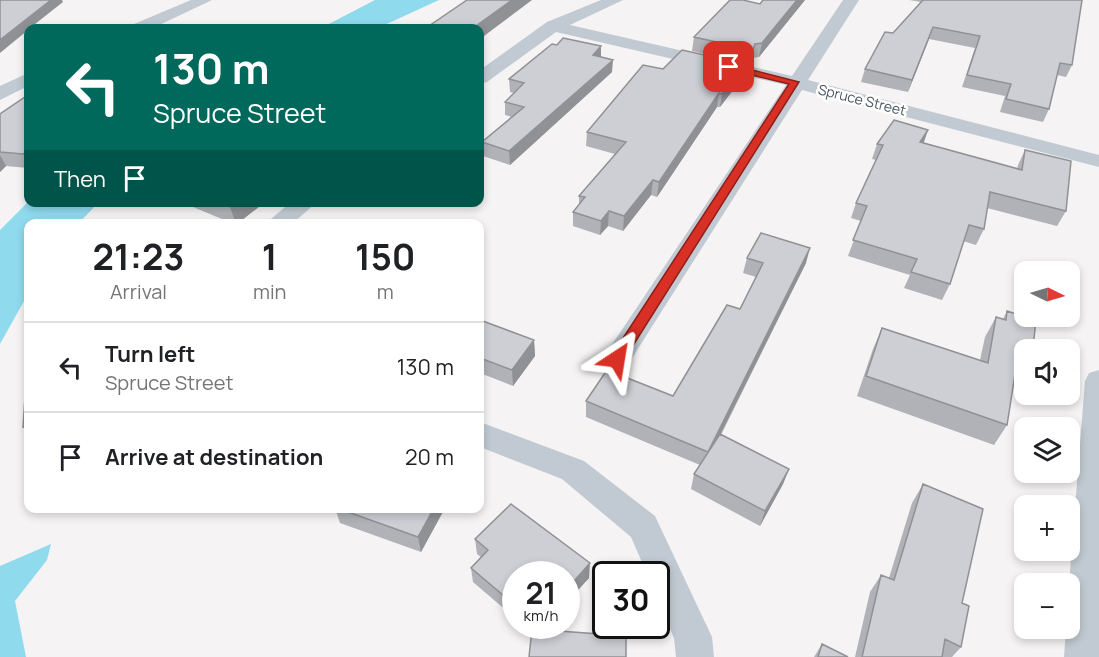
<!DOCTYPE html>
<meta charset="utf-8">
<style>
:root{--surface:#fff;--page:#f6f6f6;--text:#202124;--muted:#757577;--line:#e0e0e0}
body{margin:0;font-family:Manrope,sans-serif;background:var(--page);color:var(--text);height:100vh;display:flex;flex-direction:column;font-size:22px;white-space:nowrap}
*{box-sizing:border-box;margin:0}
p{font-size:20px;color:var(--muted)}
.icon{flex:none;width:33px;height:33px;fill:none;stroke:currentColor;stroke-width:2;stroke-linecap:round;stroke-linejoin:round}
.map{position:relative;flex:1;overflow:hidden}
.panel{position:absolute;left:24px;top:219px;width:460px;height:294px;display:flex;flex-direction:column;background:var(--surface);border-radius:12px;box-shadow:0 3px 9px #0003}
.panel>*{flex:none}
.banner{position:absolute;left:24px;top:24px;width:460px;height:183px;border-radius:12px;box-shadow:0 3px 9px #0003;background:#00695c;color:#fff;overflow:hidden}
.needle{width:39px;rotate:95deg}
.fabs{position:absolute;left:1014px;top:261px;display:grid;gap:12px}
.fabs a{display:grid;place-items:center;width:66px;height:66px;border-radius:12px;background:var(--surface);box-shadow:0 3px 9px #0003;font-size:30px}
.speed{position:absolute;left:502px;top:561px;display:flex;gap:12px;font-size:30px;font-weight:700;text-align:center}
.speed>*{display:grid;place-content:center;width:78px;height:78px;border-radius:50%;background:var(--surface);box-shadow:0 3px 9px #0003;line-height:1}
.speed small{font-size:15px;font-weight:400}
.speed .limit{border:3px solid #111;border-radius:9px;background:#fff;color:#111}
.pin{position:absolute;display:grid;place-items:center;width:51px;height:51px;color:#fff;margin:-26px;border-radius:12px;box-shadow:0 3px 9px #0006}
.me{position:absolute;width:66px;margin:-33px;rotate:33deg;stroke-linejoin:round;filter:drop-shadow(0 0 4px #0008)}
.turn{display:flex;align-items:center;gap:21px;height:126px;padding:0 30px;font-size:27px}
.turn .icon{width:78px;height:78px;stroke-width:2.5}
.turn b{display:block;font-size:42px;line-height:51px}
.then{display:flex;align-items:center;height:57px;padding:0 30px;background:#0003;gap:12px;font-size:22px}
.eta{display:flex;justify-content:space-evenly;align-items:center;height:102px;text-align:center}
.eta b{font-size:36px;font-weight:700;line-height:42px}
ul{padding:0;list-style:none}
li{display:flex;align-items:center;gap:18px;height:90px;padding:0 30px;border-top:2px solid var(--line)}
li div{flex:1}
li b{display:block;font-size:22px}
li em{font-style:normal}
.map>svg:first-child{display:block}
.water{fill:#90daee}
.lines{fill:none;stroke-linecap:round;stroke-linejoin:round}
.minor{fill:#c1cad2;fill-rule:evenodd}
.wall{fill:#b0b2b7}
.shaded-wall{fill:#909195}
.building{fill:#cdcfd5;stroke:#909195;stroke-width:1.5}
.route{fill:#d93025;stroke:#8d1f18;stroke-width:1.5}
.labels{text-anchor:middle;stroke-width:5;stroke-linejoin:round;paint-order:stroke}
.far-street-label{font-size:14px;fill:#4a5661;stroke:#fff}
</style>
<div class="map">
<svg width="1099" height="657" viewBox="0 0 1099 657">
<rect width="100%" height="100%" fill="#f5f3f3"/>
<!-- water -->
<path class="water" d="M 375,0 L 439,0 L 378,28 L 321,28 Z
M 28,202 L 98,203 L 79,223 L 28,224 L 28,294 L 0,344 L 0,230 Z
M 51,544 L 47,560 L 15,601 L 26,657 L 0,657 L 0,566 Z"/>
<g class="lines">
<!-- minor -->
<path class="minor" d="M 191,0 L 212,0 L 153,28 L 132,28 L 134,24 Z
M 601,0 L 623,0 L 570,25 L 792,76 L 843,0 L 859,0 L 808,80 L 1099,155 L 1099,167 L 802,90 L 627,366 L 617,369 L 607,366 L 603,359 L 607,352 L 786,85 L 556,32 L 487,82 L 480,84 L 480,70 L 547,22 Z
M 28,73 L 28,86 L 0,100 L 0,86 Z
M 291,202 L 317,202 L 292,224 L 274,224 L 271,219 Z
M 1099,370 L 1099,657 L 1064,657 L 1066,628 L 1070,628 L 1069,584 L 1085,381 L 1089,373 Z
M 480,422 L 584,461 L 655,516 L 712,637 L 714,657 L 676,657 L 674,638 L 657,598 L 657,574 L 647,574 L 631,537 L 562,479 L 480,447 Z"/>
</g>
<!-- wall -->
<path class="wall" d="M 805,0 L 759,57 L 752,58 L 750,64 L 692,51 L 694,37 L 760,4 Z
M 909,0 L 1082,0 L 1072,65 L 1066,77 L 1057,75 L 1049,109 L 1043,122 L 1000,112 L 1005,96 L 962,87 L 975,48 L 929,39 L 908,92 L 861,82 L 865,69 L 893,33 L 921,2 Z
M 557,45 L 601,46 L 601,57 L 612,72 L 510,165 L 483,156 L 482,142 L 512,117 L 505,115 L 505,102 L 514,93 L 510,92 L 509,79 Z
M 745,64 L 743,77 L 720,107 L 717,107 L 657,197 L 651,195 L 623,231 L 608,226 L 600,235 L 573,226 L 573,212 L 579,205 L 579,196 L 615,154 L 586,146 L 587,132 L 663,69 Z
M 28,95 L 28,168 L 6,166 L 0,172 L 0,114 Z
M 928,130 L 923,143 L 1017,169 L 1018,165 L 1025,150 L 1066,211 L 1057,226 L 987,208 L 984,229 L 976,245 L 963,241 L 950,284 L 942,300 L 904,288 L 910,275 L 848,256 L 861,221 L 851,218 L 856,203 L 876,160 L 872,159 L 877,144 Z
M 181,202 L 265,202 L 237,224 L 234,224 Z
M 747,258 L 806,263 L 721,435 L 789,469 L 783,484 L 760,526 L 691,489 L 694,474 L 700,465 L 586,417 L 586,401 L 673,396 L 740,309 L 756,277 L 743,273 Z
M 1007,311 L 1033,347 L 1031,350 L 1024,350 L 1024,360 L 1020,367 L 1016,366 L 1007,425 L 994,445 L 857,396 L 873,349 L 882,328 L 980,360 L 985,337 L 996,317 L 1003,319 Z
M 480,320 L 534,340 L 535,356 L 513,386 L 480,373 Z
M 923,484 L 962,603 L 961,647 L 952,657 L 855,657 L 870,592 L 881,575 L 889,578 L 912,503 Z
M 335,508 L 445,508 L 421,552 L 340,523 Z
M 475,539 L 589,578 L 567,602 L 567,574 L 516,574 L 516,619 L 473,582 L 471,568 L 481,557 L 477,554 Z
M 523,626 L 547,626 L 543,629 L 532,633 Z
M 822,644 L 848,657 L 814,657 Z"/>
<!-- shaded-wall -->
<path class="shaded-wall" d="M 51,0 L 62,0 L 63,2 L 30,28 L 28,28 L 28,30 L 0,53 L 0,40 Z
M 512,0 L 532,0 L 480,39 L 480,28 L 473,28 Z
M 797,0 L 805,0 L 759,57 L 762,43 Z
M 933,27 L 929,39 L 908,92 L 912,80 Z
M 601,46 L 601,58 L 593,55 Z
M 613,60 L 612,72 L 510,165 L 509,151 Z
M 745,64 L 743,77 L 720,107 L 722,94 Z
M 719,93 L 717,107 L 657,197 L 659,182 Z
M 928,130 L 923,145 L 920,142 Z
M 28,150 L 28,163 L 23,154 Z
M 0,155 L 6,166 L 0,172 Z
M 653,180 L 651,195 L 623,231 L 624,216 Z
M 237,202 L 265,202 L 237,224 L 236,224 L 230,207 Z
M 609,211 L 608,226 L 600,235 L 601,221 Z
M 810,248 L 806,263 L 704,467 L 708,452 Z
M 534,340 L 535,356 L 513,386 L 512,370 Z
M 28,425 L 28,435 L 23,427 Z
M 789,469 L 783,484 L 760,526 L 765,511 Z
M 434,508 L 445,508 L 421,552 L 418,537 Z
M 590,563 L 589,578 L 567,602 L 567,589 Z
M 536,626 L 547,626 L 537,637 Z"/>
<!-- building -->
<path class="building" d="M 0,0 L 51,0 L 0,40 Z
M 467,0 L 512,0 L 473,28 L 426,28 Z
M 730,0 L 743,0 L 760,4 L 763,0 L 797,0 L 762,43 L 755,44 L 753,50 L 694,37 Z
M 923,0 L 1082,0 L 1072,65 L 1060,63 L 1049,109 L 1006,99 L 1011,84 L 967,75 L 980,36 L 933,27 L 912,80 L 865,69 L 885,32 L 893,33 Z
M 563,38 L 601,46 L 593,55 L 613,60 L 509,151 L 482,142 L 524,107 L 505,102 L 524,83 L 509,79 L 552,44 L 557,45 Z
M 682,50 L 745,64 L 722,94 L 719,93 L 659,182 L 653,180 L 624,216 L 609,211 L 601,221 L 573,212 L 585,197 L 579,196 L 626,142 L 587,132 L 643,65 L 663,69 Z
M 28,95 L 28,150 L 23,154 L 0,152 L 0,114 Z
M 894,120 L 928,130 L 920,142 L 1022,170 L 1025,150 L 1071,161 L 1066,211 L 990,192 L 984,229 L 969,225 L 950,284 L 911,272 L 917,259 L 853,240 L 867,206 L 856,203 L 883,145 L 877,144 Z
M 218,202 L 237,202 L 230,207 Z
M 761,233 L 810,248 L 708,452 L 586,401 L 607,370 L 673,396 L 727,305 L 740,309 L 763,263 L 747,258 Z
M 1007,311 L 1036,320 L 1033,347 L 1020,343 L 1007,425 L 866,376 L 882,328 L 988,363 L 996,317 L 1006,320 Z
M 480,320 L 534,340 L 512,370 L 480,358 Z
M 27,366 L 28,366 L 28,425 L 23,427 Z
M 720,434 L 789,469 L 765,511 L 694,474 Z
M 923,484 L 983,509 L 962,603 L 969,606 L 961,647 L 945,639 L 942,657 L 862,657 L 881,575 L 894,580 Z
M 511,504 L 590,563 L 567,589 L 567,574 L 516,574 L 516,606 L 471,568 L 488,550 L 475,539 Z
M 337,508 L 434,508 L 418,537 Z
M 532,629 L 626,636 L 626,657 L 529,657 Z
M 822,644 L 848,657 L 818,657 Z"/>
<!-- route -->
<path class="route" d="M 729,64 L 799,82 L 622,363 L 612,363 L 612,355 L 789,84 L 726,69 L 726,65 Z"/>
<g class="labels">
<!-- far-street labels -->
<g class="far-street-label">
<text transform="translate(862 100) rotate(14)" y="5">Spruce Street</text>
</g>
</g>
</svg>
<div class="fabs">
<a><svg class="needle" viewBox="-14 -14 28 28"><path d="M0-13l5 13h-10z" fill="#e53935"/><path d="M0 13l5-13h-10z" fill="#757577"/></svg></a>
<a><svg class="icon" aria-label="sound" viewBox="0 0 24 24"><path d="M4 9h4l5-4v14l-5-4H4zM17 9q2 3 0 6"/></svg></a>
<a><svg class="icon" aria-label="layers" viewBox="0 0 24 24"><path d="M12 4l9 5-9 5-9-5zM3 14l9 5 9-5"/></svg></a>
<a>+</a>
<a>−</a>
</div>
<div class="speed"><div>21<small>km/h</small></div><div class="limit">30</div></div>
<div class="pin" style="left:729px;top:67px;background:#d93025"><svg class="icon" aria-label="arrive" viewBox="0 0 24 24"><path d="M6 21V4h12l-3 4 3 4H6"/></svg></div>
<svg class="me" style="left:617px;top:359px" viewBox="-20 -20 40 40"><path d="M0-17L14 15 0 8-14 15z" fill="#d93025" stroke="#fff" stroke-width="4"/></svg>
<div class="banner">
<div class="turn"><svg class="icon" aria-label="left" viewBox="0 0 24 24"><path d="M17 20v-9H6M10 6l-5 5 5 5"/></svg><div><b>130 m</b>Spruce Street</div></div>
<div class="then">Then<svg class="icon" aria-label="arrive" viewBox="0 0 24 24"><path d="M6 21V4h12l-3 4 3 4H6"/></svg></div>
</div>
<section class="panel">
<div class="eta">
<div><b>21:23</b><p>Arrival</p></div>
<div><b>1</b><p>min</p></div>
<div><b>150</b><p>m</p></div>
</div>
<ul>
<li><svg class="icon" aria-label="left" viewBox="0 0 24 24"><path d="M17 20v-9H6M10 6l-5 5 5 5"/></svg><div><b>Turn left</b><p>Spruce Street</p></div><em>130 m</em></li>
<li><svg class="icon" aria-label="arrive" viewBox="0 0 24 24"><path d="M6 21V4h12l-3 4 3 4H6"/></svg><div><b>Arrive at destination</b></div><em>20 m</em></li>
</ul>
</section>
</div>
